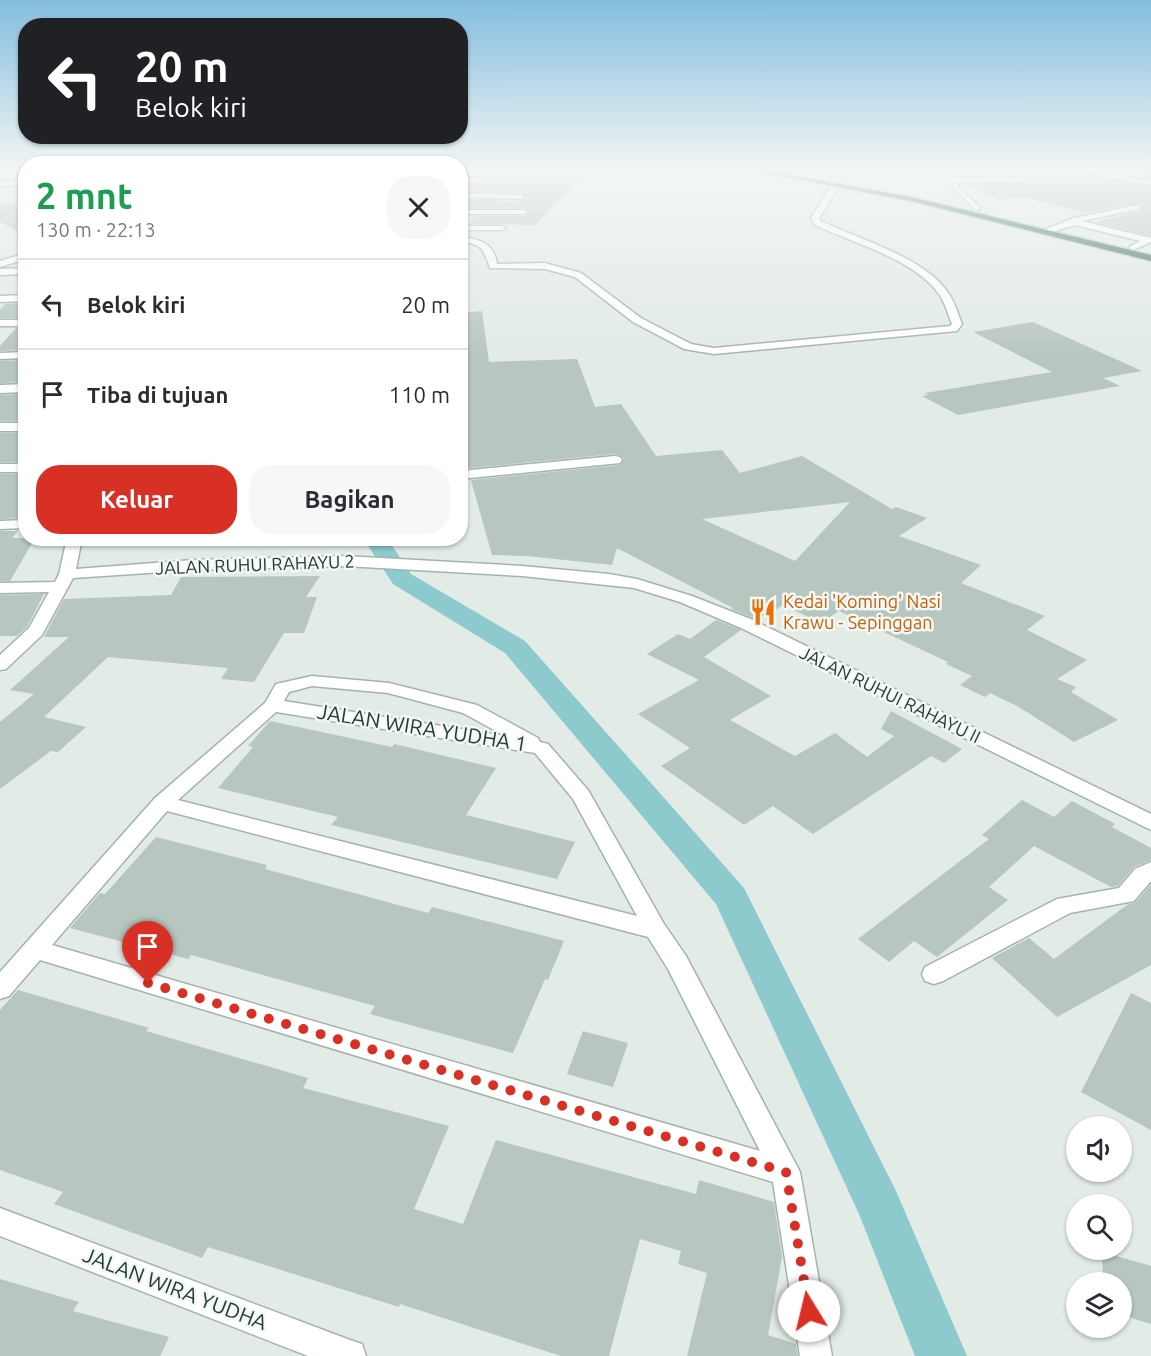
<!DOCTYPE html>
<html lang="id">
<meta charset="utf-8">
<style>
:root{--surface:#fff;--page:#f7f7f7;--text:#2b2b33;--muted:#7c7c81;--line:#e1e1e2;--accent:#d93025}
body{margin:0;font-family:Ubuntu,sans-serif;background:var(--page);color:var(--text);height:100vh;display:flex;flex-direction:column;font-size:22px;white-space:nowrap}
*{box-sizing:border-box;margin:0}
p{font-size:20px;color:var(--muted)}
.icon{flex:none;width:33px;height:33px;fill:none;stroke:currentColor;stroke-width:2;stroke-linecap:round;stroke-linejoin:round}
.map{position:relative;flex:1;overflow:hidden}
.drawer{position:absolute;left:18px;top:156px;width:450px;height:390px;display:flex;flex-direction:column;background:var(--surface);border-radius:24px;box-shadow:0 2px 4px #0004}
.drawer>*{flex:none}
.hud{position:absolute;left:18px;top:18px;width:450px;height:126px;border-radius:24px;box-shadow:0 2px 4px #0004;background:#202124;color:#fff;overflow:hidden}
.fabs{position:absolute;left:1066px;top:1116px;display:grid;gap:12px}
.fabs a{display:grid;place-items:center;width:66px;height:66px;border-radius:50%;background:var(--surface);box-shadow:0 2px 4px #0004;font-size:30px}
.pin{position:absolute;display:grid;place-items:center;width:51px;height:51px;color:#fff;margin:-62px -26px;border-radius:50% 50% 50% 0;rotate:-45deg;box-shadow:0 0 6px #0007}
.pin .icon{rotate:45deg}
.me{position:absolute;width:66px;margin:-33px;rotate:351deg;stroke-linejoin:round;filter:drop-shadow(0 0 4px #0008)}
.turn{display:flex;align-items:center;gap:21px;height:126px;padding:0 18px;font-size:27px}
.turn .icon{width:78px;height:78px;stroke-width:2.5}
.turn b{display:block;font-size:42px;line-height:51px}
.round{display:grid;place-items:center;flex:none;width:63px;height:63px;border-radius:24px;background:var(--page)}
.headline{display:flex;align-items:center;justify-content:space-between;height:102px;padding:0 18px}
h1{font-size:36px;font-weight:700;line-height:45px;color:#1e9e55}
.action{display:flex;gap:12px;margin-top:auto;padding:12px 18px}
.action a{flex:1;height:69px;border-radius:24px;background:var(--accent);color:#fff;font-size:24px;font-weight:700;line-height:69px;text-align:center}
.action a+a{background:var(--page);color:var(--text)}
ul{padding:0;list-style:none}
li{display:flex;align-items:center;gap:18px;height:90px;padding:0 18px;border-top:2px solid var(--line)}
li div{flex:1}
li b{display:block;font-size:22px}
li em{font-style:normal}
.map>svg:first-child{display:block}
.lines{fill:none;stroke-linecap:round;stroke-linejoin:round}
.canal{fill:#8ccace;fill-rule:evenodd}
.building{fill:#b7c6bf;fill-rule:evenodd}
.minor-casing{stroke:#a5b3ad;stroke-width:3}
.highway-casing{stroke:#c1c8c6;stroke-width:3}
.minor{fill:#fff;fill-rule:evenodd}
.highway{fill:#306656;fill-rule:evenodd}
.route{stroke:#d93025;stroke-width:10;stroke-dasharray:0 18}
.labels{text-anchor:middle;stroke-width:5;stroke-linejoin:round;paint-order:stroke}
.street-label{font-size:18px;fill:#233c33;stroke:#f2f8f5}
.food-label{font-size:18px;fill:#c56008;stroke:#f2f8f5;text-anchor:start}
.near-street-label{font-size:21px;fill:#233c33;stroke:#f2f8f5}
</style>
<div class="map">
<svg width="1151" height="1356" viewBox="0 0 1151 1356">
<rect width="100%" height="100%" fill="#e2ebe6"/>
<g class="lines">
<!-- canal -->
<path class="canal" d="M 363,538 L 387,538 L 411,574 L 525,641 L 744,888 L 896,1191 L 967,1356 L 915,1356 L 859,1214 L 716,904 L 505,653 L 393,584 Z"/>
</g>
<!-- building -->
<path class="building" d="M 495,170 L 587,170 L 535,225 L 470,224 L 474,216 L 524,216 L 530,213 L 524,208 L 460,208 L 460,199 L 521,201 L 527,198 L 521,193 L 466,191 L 471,184 L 482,184 L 488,181 L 483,176 L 477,176 L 479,173 L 494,173 Z
M 993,170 L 1067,170 L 1069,172 L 1151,187 L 1151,236 L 1095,222 L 1140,211 L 1143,206 L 1138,203 L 1086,213 L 1027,198 L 998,199 L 966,184 L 1027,183 L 1033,180 L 1028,175 L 952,176 L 950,174 L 1000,173 Z
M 1094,170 L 1144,170 L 1151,174 L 1151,179 Z
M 0,204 L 26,205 L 26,236 L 0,222 Z
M 26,303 L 26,318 L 0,318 L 0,310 L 5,304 Z
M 482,311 L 489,362 L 577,359 L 595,407 L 621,404 L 656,456 L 722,450 L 740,473 L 802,456 L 892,509 L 896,507 L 927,518 L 899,536 L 981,565 L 961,583 L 1045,616 L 1027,630 L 1087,660 L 1057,679 L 1076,687 L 1071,692 L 1118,720 L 1074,742 L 1019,707 L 990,693 L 985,697 L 960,685 L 972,676 L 946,664 L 948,662 L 839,611 L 821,623 L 783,605 L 765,617 L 761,616 L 756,619 L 731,609 L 733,608 L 617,548 L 612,565 L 527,556 L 492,555 L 471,480 L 620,465 L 624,459 L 620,455 L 615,454 L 460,469 L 460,313 ZM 850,502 L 795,561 L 702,519 Z
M 1033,322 L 1142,371 L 1103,378 L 1120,386 L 958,415 L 922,396 L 928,395 L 925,393 L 1052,372 L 973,332 Z
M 16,328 L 26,328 L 26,350 L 0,351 L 0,346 Z
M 26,360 L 26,382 L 0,383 L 0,361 Z
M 26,394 L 26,421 L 0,421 L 0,395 Z
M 0,433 L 26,433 L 26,462 L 0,462 Z
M 0,474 L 26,474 L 26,518 L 0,519 Z
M 0,531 L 18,531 L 12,538 L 35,538 L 10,581 L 0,581 Z
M 320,576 L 306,597 L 317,597 L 304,633 L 284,633 L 254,682 L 221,679 L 228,668 L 108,657 L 44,717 L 86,727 L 58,752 L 51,751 L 0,789 L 0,722 L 34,694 L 10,690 L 69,637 L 44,637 L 64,599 L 171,595 L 181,577 Z
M 44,594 L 27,627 L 17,636 L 0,636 L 0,595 Z
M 716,620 L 741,630 L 704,657 L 771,696 L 730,720 L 795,756 L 835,733 L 867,757 L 894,736 L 881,729 L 891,711 L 962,749 L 944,763 L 931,756 L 813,834 L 773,806 L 744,825 L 661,766 L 690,748 L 638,714 L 699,680 L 647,654 L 678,634 L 690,639 Z
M 270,721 L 392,747 L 394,744 L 496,768 L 466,815 L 575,842 L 557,879 L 331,825 L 338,817 L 218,788 L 253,747 L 248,746 Z
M 1022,800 L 1054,817 L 1072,801 L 1115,824 L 1112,827 L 1151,848 L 1151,860 L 1134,867 L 1118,886 L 1111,887 L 1034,846 L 989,887 L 1008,900 L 937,957 L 914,941 L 889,962 L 858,939 L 989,839 L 982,835 Z
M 156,837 L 267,865 L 265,869 L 428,913 L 432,907 L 564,941 L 548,980 L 545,979 L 513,1053 L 370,1014 L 375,1006 L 191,955 L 188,959 L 70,928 L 100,893 L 105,894 Z
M 1151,884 L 1151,965 L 1057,1017 L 992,958 L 1029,938 L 1054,959 L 1127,905 L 1136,902 Z
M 18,990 L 149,1028 L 146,1031 L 308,1078 L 303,1088 L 449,1126 L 414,1209 L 463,1224 L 496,1140 L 696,1194 L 699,1180 L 774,1202 L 782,1257 L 768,1335 L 796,1344 L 798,1356 L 687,1356 L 707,1273 L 678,1264 L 681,1251 L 640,1239 L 609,1356 L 561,1356 L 400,1304 L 399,1307 L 208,1247 L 202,1258 L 54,1204 L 63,1192 L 0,1170 L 0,1010 Z
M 1131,993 L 1151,1003 L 1151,1130 L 1081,1092 Z
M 583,1031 L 628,1043 L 613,1087 L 567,1074 Z
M 1102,1252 L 1151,1266 L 1151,1324 L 1122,1315 L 1122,1282 L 1103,1282 Z
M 0,1279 L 79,1302 L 73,1311 L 169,1337 L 160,1356 L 0,1356 Z"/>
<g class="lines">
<defs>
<path id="minor" d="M 936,170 L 943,170 L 951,178 L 1027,177 L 1031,179 L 1027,181 L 955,182 L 979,207 L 980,209 L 976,211 Z
M 1069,170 L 1083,170 L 1151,181 L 1151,185 Z
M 1146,170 L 1151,170 L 1151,172 L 1148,171 Z
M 460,178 L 482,178 L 486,180 L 482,182 L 460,182 Z
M 26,181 L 26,185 L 0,186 L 0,182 Z
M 833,183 L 840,185 L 819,218 L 821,221 C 860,240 925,257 949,294 C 955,303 958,314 962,324 L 957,331 L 714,354 L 684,349 L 633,322 L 575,277 L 545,269 L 490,268 C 483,249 483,244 460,242 L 460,237 C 480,239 494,243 497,264 L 545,263 L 581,273 L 641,318 L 691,344 L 714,348 L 950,326 L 952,324 C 948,314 945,303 939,294 C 914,259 853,243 815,225 L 811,218 Z
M 460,193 L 521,195 L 525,197 L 521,199 L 460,197 Z
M 1137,205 L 1141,207 L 1140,209 L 1082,221 L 1151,238 L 1151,242 L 1133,250 L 1129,247 L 1140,241 L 1075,225 L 1045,234 L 1041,231 L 1074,218 Z
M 460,210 L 524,210 L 528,212 L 524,214 L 460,214 Z
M 460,226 L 502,226 L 506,228 L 502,230 L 460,230 Z
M 26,253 L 26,259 L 0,267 L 0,261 Z
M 26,268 L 26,274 L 0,275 L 0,269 Z
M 26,295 L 26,301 L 0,302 L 0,296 Z
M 0,320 L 26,320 L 26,326 L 0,326 Z
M 26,352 L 26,358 L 0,359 L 0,353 Z
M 26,384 L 26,392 L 0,393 L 0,385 Z
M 0,423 L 26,423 L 26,431 L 0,431 Z
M 615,456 L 620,457 L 622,460 L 620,463 L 460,479 L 460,471 Z
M 0,464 L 26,464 L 26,472 L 0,472 Z
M 26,520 L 26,528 L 0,529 L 0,521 Z
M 67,538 L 82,538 L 76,569 L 193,560 L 345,556 L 522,566 L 609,574 L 637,579 L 692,596 L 753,620 L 1151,814 L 1151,830 L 741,628 L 680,602 L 634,588 L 522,576 L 345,566 L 193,570 L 73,578 L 42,635 L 6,669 L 0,670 L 0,655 L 29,628 L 49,592 L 0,593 L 0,583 L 55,582 L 59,574 Z
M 312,676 L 389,683 L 477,705 L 538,738 L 540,742 L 548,744 L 588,790 L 664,924 L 686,956 L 800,1172 L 832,1356 L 800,1356 L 773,1182 L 40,960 L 9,996 L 0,999 L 0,972 L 155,798 L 265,703 L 276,684 ZM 312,686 L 388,693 L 463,713 L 505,736 L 284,701 L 289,692 ZM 276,712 L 535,753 L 573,799 L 637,916 L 178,800 ZM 167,811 L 648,937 L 668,969 L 760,1151 L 52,945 Z
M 1151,862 L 1151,881 L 1134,901 L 1070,913 L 943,981 L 934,984 L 925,981 L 922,974 L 925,967 L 1057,899 L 1119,888 L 1135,869 Z
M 0,1208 L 350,1340 L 362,1344 L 366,1356 L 308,1356 L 0,1236 Z"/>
<path id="highway" d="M 749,170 L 762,170 L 911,197 L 1151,255 L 1151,261 L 911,201 Z"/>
</defs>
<!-- minor casing -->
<use href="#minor" class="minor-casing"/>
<!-- highway casing -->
<use href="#highway" class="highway-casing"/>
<!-- minor -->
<use href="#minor" class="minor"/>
<!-- highway -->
<use href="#highway" class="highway"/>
</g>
<!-- sky -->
<linearGradient id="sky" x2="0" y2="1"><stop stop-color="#83bdde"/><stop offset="0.47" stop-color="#f2f6f4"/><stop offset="1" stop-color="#f2f6f4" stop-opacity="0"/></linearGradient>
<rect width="1151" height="359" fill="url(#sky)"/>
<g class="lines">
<!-- route -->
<path class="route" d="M 148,983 L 786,1172 L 809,1311"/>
</g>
<!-- icons -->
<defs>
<symbol id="restaurant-bare" viewBox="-9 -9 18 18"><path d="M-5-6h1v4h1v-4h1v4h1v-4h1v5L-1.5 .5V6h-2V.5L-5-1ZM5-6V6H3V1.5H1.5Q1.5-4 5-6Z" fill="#e8710a" stroke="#f2f8f5" stroke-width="2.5" paint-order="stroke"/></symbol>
</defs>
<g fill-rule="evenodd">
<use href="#restaurant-bare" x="744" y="593" width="38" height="38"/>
</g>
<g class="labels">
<!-- street labels -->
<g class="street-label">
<text transform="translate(255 565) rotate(-2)" y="6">JALAN RUHUI RAHAYU 2</text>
<text transform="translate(890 695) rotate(26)" y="6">JALAN RUHUI RAHAYU II</text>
</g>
<!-- food labels -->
<g class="food-label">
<text x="783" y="608">Kedai 'Koming' Nasi<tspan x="783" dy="21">Krawu - Sepinggan</tspan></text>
</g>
<!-- near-street labels -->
<g class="near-street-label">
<text transform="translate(422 728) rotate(9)" y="7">JALAN WIRA YUDHA 1</text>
<text transform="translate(175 1289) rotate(21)" y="7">JALAN WIRA YUDHA</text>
</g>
</g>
</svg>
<div class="fabs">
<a><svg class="icon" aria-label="sound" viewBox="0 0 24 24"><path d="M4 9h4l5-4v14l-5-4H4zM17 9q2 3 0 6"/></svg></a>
<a><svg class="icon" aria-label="search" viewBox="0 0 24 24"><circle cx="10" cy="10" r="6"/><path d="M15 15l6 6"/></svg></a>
<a><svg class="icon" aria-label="layers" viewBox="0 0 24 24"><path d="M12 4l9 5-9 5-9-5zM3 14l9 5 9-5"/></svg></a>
</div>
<div class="pin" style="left:148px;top:983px;background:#d93025"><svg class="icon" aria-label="arrive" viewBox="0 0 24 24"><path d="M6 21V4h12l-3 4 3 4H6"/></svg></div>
<svg class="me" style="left:809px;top:1311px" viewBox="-20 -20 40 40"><circle r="19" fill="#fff"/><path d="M0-13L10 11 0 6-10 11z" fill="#d93025"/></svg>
<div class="hud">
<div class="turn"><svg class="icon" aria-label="left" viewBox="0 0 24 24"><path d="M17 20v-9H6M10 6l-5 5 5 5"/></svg><div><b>20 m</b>Belok kiri</div></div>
</div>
<section class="drawer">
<div class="headline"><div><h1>2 mnt</h1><p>130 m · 22:13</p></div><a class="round"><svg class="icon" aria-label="close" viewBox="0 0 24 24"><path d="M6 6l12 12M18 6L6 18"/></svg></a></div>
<ul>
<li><svg class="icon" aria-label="left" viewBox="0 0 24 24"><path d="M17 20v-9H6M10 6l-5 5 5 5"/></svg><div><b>Belok kiri</b></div><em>20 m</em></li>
<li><svg class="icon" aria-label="arrive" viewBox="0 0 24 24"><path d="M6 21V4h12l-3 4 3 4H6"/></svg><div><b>Tiba di tujuan</b></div><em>110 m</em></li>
</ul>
<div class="action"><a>Keluar</a><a>Bagikan</a></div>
</section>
</div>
